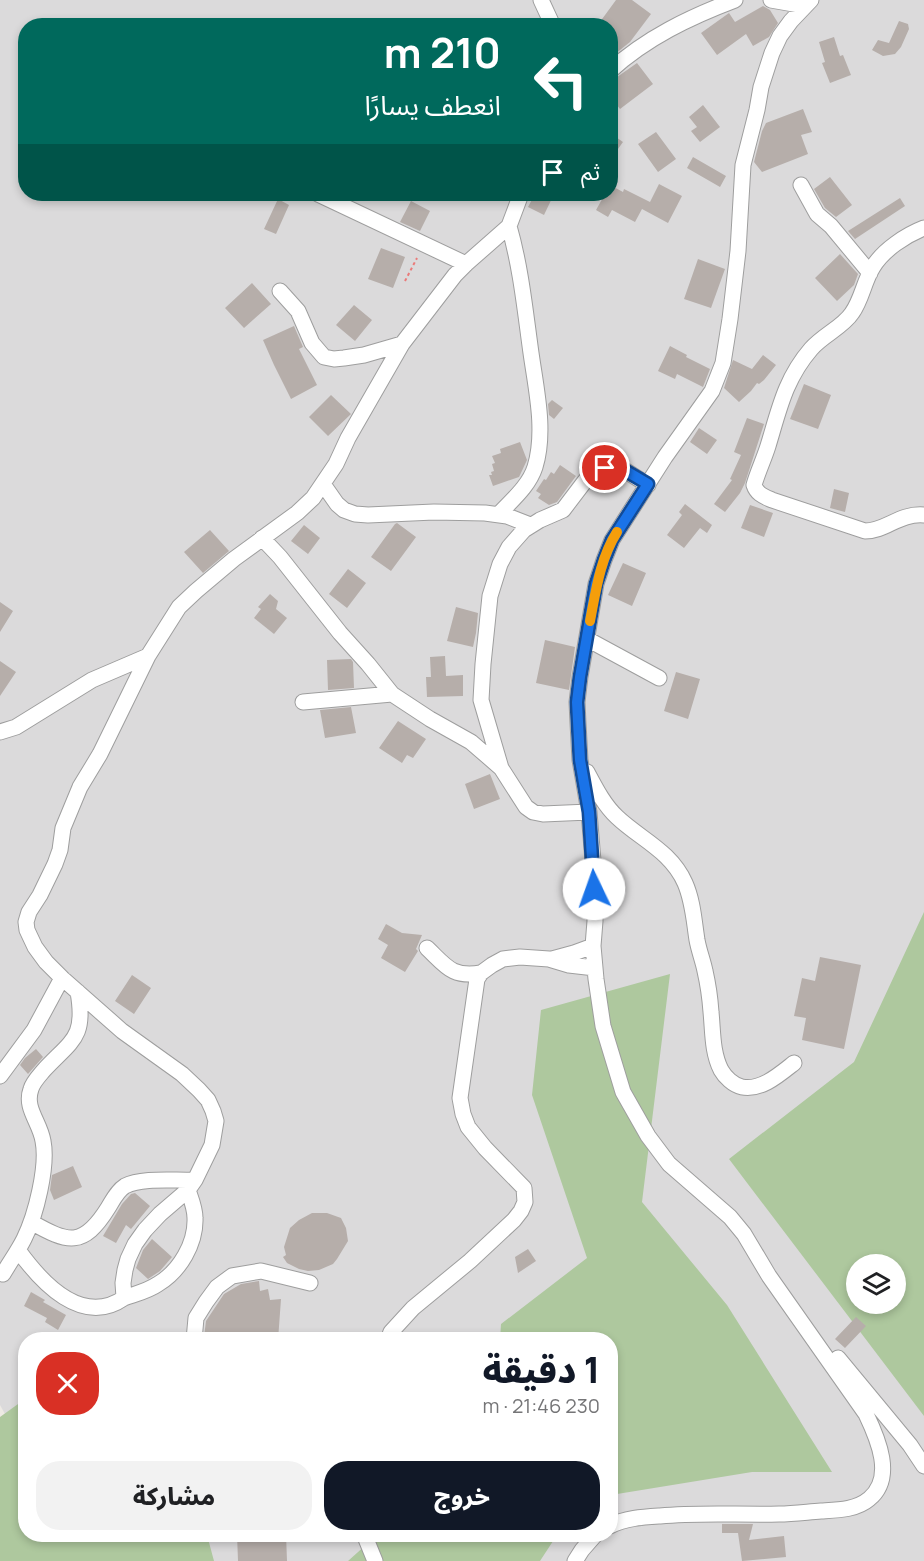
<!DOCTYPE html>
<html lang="ar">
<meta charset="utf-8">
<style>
:root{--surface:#fff;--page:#f2f2f2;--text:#202124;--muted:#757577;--accent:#111827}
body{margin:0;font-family:Manrope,"Noto Sans Arabic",sans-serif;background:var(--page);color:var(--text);direction:rtl;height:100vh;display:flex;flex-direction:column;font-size:22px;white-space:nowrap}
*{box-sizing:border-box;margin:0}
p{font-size:20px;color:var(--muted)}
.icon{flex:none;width:33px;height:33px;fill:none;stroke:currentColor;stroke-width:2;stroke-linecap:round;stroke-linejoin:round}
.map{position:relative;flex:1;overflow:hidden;direction:ltr}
.side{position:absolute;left:18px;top:1332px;width:600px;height:210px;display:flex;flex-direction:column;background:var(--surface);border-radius:24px;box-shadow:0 3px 9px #0003;direction:rtl}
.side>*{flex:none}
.hud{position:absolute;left:18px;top:18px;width:600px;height:183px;border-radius:24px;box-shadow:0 3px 9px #0003;direction:rtl;background:#00695c;color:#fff;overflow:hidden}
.controls{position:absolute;left:846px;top:1254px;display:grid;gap:12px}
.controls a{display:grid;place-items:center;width:60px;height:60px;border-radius:50%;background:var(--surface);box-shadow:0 3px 9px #0003;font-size:30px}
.pin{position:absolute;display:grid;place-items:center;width:51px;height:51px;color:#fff;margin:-26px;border:3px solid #fff;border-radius:50%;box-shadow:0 2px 6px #0007}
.me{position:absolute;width:66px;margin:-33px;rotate:357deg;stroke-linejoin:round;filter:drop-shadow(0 0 4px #0008)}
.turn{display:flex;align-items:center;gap:21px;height:126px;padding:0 18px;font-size:27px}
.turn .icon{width:78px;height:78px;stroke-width:2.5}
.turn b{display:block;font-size:42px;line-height:51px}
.then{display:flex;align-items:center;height:57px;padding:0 18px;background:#0003;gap:12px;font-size:22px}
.round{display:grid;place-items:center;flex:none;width:63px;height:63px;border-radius:24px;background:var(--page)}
.summary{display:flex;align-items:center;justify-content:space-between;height:102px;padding:0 18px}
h1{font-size:36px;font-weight:800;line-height:45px;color:var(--accent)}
.primary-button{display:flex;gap:12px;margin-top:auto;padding:12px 18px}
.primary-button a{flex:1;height:69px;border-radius:24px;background:var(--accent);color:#fff;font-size:24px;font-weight:800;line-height:69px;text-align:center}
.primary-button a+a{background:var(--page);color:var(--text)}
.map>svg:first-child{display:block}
.residential{fill:#dbdadb;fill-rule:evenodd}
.forest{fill:#aec89e;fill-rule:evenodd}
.building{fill:#b6aeaa}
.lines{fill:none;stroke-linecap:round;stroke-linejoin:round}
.minor-casing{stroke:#9e9e9e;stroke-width:17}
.path{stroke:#ea7a79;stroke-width:2;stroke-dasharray:3 3;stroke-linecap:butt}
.minor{stroke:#fff;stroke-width:15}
.route-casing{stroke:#114b97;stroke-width:15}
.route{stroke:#1a73e8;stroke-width:10}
.slow{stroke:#f59e0b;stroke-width:10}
</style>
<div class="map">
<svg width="924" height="1561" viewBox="0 0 924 1561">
<rect width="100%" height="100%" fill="#edeae4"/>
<!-- residential -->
<path class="residential" d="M 0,0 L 924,0 L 924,1561 L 88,1561 L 73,1535 L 610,1534 L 610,1340 L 26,1340 L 25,1450 L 0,1405 ZM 26,26 L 610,26 L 610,194 L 26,194 ZM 856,1264 L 896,1264 L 896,1304 L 856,1304 Z"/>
<!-- forest -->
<path class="forest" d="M 924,912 L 924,1416 L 729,1159 L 854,1062 ZM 856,1264 L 896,1264 L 896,1304 L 856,1304 Z
M 670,974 L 642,1202 L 727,1305 L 832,1472 L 752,1472 L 611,1495 L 610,1340 L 500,1340 L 501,1324 L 587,1258 L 532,1095 L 541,1010 Z
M 25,1399 L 26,1534 L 207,1535 L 214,1561 L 0,1561 L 0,1417 Z
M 377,1535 L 557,1535 L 540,1561 L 348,1561 Z"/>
<!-- building -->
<path class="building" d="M 616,0 L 632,0 L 651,14 L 630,42 L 610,58 L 610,26 L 597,26 Z
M 763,6 L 770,10 L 778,23 L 769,37 L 753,46 L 746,34 L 717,55 L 701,33 L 729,13 L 735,22 Z
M 899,21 L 908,24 L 909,29 L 901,47 L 895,54 L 883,56 L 872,50 L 878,40 L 889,43 Z
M 834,37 L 840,56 L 843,55 L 851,75 L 830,83 L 822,63 L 825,62 L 819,42 Z
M 637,63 L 653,84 L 620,109 L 610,96 L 610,82 Z
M 703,105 L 720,127 L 700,142 L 691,131 L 697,127 L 689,117 Z
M 803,109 L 812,132 L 801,135 L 808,154 L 762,172 L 754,162 L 762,131 L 766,123 Z
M 656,132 L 676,159 L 658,172 L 638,144 Z
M 610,133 L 623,142 L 610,160 Z
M 693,157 L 726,176 L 720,187 L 687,168 Z
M 830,177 L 852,205 L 836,217 L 825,208 L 814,189 Z
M 659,184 L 682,196 L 668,223 L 642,209 L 635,222 L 612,210 L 608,217 L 596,210 L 605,194 L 610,194 L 610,185 L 623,192 L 624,189 L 650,202 Z
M 535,194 L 554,194 L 544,215 L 528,207 Z
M 900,198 L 905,206 L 855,239 L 848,231 Z
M 278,199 L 289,205 L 276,234 L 264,229 Z
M 411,201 L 430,211 L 420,231 L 400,222 Z
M 381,248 L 405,257 L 393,288 L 368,279 Z
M 840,254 L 858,274 L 854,285 L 837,301 L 815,278 Z
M 698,259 L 725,269 L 711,308 L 684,299 Z
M 252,283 L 271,304 L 244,328 L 225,308 Z
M 354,305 L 372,320 L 355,341 L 336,325 Z
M 294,326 L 303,347 L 299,349 L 317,385 L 291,399 L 274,365 L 263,340 Z
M 670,346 L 687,355 L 686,357 L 710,369 L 703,387 L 677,374 L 675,379 L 658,371 Z
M 763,355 L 776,365 L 764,380 L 759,384 L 757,383 L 751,391 L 739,402 L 724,388 L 733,360 L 752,369 Z
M 804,384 L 831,395 L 818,429 L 790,419 Z
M 331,395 L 351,414 L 328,436 L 309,417 Z
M 552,400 L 563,408 L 554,419 L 549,415 L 548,404 Z
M 747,418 L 764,424 L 745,483 L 740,493 L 725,512 L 714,504 L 732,480 L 730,479 L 741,455 L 734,452 Z
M 699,428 L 717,440 L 707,454 L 690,442 Z
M 520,442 L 527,460 L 520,475 L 519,477 L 493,486 L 489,475 L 492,475 L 491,472 L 494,471 L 492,464 L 495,463 L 492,456 L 501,453 L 500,449 Z
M 560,465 L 576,476 L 557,502 L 549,505 L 538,498 L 541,494 L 536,491 L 544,479 L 546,480 L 551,472 L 554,474 Z
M 834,489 L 849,493 L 845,512 L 830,508 Z
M 685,504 L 712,525 L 707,533 L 700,528 L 684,548 L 667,535 L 682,515 L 679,512 Z
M 750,505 L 773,513 L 764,537 L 741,528 Z
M 397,523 L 416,537 L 391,571 L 371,557 L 395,524 Z
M 304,525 L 320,538 L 308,554 L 291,541 Z
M 210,530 L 229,551 L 203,573 L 184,552 Z
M 623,563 L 646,573 L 632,606 L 608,595 Z
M 348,569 L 366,583 L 347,608 L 329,594 Z
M 270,594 L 278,601 L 276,609 L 287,618 L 274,634 L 254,618 L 261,609 L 258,607 Z
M 0,602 L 13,611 L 0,632 Z
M 456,607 L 478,613 L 476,633 L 473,647 L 447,641 Z
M 545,640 L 575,647 L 569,690 L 536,683 Z
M 445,656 L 446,676 L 463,675 L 463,696 L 427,697 L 426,677 L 431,677 L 430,657 Z
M 351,659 L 353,662 L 354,688 L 328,690 L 327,660 Z
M 0,661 L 16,672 L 0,696 Z
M 676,672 L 700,679 L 688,719 L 664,711 Z
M 351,707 L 356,733 L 325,738 L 320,710 Z
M 398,721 L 426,739 L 413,758 L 407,755 L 402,763 L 379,748 Z
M 490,774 L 500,799 L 474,809 L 465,784 Z
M 386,924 L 402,933 L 422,935 L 416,949 L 418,951 L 405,972 L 381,958 L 388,945 L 378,939 Z
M 820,957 L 861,965 L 844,1049 L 802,1040 L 806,1018 L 794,1016 L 802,978 L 815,981 Z
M 132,975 L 151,988 L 134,1014 L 115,1001 Z
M 36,1049 L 43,1057 L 28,1074 L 20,1065 L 25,1058 Z
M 73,1166 L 82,1187 L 54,1200 L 50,1190 L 52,1175 Z
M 135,1193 L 150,1206 L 131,1229 L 126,1225 L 116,1243 L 103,1236 L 122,1204 L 131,1194 Z
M 312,1213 L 327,1213 L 341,1218 L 346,1228 L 348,1241 L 337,1259 L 333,1264 L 319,1270 L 308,1271 L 299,1269 L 287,1263 L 283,1257 L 286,1255 L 284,1247 L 290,1228 L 299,1220 Z
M 152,1239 L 172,1257 L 160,1271 L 148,1279 L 136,1268 L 143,1250 Z
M 528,1249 L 536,1261 L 518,1273 L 515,1257 Z
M 259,1281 L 260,1291 L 268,1289 L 270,1300 L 281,1299 L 278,1340 L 205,1340 L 206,1338 L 204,1337 L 206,1321 L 224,1294 L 241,1284 Z
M 31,1292 L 45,1300 L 43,1302 L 66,1315 L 58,1330 L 45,1322 L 47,1318 L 24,1306 Z
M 856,1317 L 866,1326 L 845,1348 L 835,1339 Z
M 722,1524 L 753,1524 L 749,1540 L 784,1536 L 786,1557 L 742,1561 L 738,1533 L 722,1533 Z
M 237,1534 L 286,1534 L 287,1561 L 238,1561 Z"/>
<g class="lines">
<defs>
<path id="minor" d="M 541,0 L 553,26
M 771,0 L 805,6
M 610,71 C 646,38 690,17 735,0
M 801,185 L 817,214 L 831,226 L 870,273
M 318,194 L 466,264
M 924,228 C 906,235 883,250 873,267 C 864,281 862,299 852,313 C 843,327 823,335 811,349 C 785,379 779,410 768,446 C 764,459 758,471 754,485 C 757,494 763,496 772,500 L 865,531 C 886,531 899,513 924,515
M 280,291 L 298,311 L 312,343 L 324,357 L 334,359 L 344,358 L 364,355 L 402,344
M 323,484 L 337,504 L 344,510 L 355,514 L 368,515 L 434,512 L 485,513 L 507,516 L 530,525
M 499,514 C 512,500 529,486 535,467 C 546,431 536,389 531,353 C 525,310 521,268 509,226
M 262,538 L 280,557 L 340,633 L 368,664 L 392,694 L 430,719 L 471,742 L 501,768 L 526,807 L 533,812 L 543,814 L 589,812
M 587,639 L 659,678
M 303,702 L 392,694
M 0,732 L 16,727 L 92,680 L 148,656
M 501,768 L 481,700 L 483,664 L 490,596 L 500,564 L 509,547 L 524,530 L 540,520 L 563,510 L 585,481 L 592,473 L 598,470 L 605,468 L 613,468 L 626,471 L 648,485
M 587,772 C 595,787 604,805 617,817 C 640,839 671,851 685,883 C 693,901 694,921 697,940 C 699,951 703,961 705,971 C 708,984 710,998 711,1012 C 713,1032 712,1052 721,1070 C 725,1077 733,1085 742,1087 C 761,1091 780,1074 794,1063
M 427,948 C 446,966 452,978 481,973
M 552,959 L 574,953 L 593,946
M 0,1076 L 34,1030 L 62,978
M 31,1222 C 68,1243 83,1248 108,1208 C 113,1200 117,1191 125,1186 C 142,1177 176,1181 195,1180
M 18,1250 C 41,1282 82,1327 124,1298 L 123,1283 L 125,1270 L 128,1259 L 135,1244 L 145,1230 L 160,1214 L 188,1190 L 195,1180 L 212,1145 L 216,1121 L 213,1111 L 208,1100 L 199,1090 L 182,1074 L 122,1031 L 62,978 L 46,962 L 35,947 L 27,930 L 26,922 L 29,912 L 40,895 L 55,864 L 60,850 L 63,828 L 80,787 L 100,754 L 148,656 L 179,607 L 196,591 L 234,559 L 297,513 L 313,498 L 336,464 L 348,438 L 402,344 L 455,275 L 466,264 L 509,226 L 521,194
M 3,1274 C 10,1262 18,1251 24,1239 C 36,1215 48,1166 43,1141 C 40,1122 24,1108 31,1089 C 33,1082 39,1076 44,1070 C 72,1040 86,1038 78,992
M 124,1298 C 135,1294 148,1291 158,1284 C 180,1271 196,1243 195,1218 C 195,1208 191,1199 188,1190
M 194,1340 L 196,1318 L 206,1302 L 217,1287 L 232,1276 L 261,1271 L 310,1283
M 388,1340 L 391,1332 L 413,1308 L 470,1261 L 514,1220 L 521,1211 L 525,1202 L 524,1188 L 485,1148 L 468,1127 L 463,1114 L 460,1098 L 477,979 L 481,973 L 492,965 L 503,959 L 520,957 L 549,959 L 569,965 L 595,968
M 838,1358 L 910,1445 L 924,1466
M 610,1526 C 625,1518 644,1517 660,1516 C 700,1512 739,1515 779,1514 C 793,1514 807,1512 821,1511 C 837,1510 856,1510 869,1499 C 895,1478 878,1439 866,1414 L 769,1276 L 744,1234 L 730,1217 L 669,1164 L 648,1136 L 623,1092 L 603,1026 L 596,979 L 593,946 L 595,921 L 594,873 L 589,812 L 580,760 L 578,723 L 577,702 L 580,677 L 596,584 L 604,560 L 612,540 L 665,457 L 712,391 L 723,363 L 730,319 L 738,251 L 743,165 L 757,110 L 761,87 L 772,53 L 780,36 L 791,21 L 811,0
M 364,1534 L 375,1561
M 575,1561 L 582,1550 L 596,1534"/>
</defs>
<!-- minor casing -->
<use href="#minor" class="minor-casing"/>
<!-- path -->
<path class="path" d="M 405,281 L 417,258"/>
<!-- minor -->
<use href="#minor" class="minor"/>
</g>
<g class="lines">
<defs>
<path id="route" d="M 594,889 L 589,812 L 580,760 L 577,702 L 580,677 L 596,584 L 604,560 L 612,540 L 648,484 L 626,471 L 605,468"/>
</defs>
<!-- route casing -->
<use href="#route" class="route-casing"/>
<!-- route -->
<use href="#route" class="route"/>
<!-- slow -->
<path class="slow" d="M 590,621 C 596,590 600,559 617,532"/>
</g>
</svg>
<div class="controls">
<a><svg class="icon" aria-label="layers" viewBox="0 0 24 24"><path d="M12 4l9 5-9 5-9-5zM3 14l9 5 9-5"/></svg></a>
</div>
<div class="pin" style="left:605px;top:468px;background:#d93025"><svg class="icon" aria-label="arrive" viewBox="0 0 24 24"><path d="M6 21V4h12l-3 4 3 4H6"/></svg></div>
<svg class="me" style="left:594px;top:889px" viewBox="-20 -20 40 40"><circle r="19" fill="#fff"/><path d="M0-13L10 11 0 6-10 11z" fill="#1a73e8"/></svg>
<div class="hud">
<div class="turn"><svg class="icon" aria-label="left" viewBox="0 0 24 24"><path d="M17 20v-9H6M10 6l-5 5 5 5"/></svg><div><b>210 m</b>انعطف يسارًا</div></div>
<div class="then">ثم<svg class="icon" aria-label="arrive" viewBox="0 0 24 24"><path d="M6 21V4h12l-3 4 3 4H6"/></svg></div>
</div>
<section class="side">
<div class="summary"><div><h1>1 دقيقة</h1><p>230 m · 21:46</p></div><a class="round" style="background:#d93025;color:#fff"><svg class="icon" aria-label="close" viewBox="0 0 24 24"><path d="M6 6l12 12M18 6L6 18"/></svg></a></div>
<div class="primary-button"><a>خروج</a><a>مشاركة</a></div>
</section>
</div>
